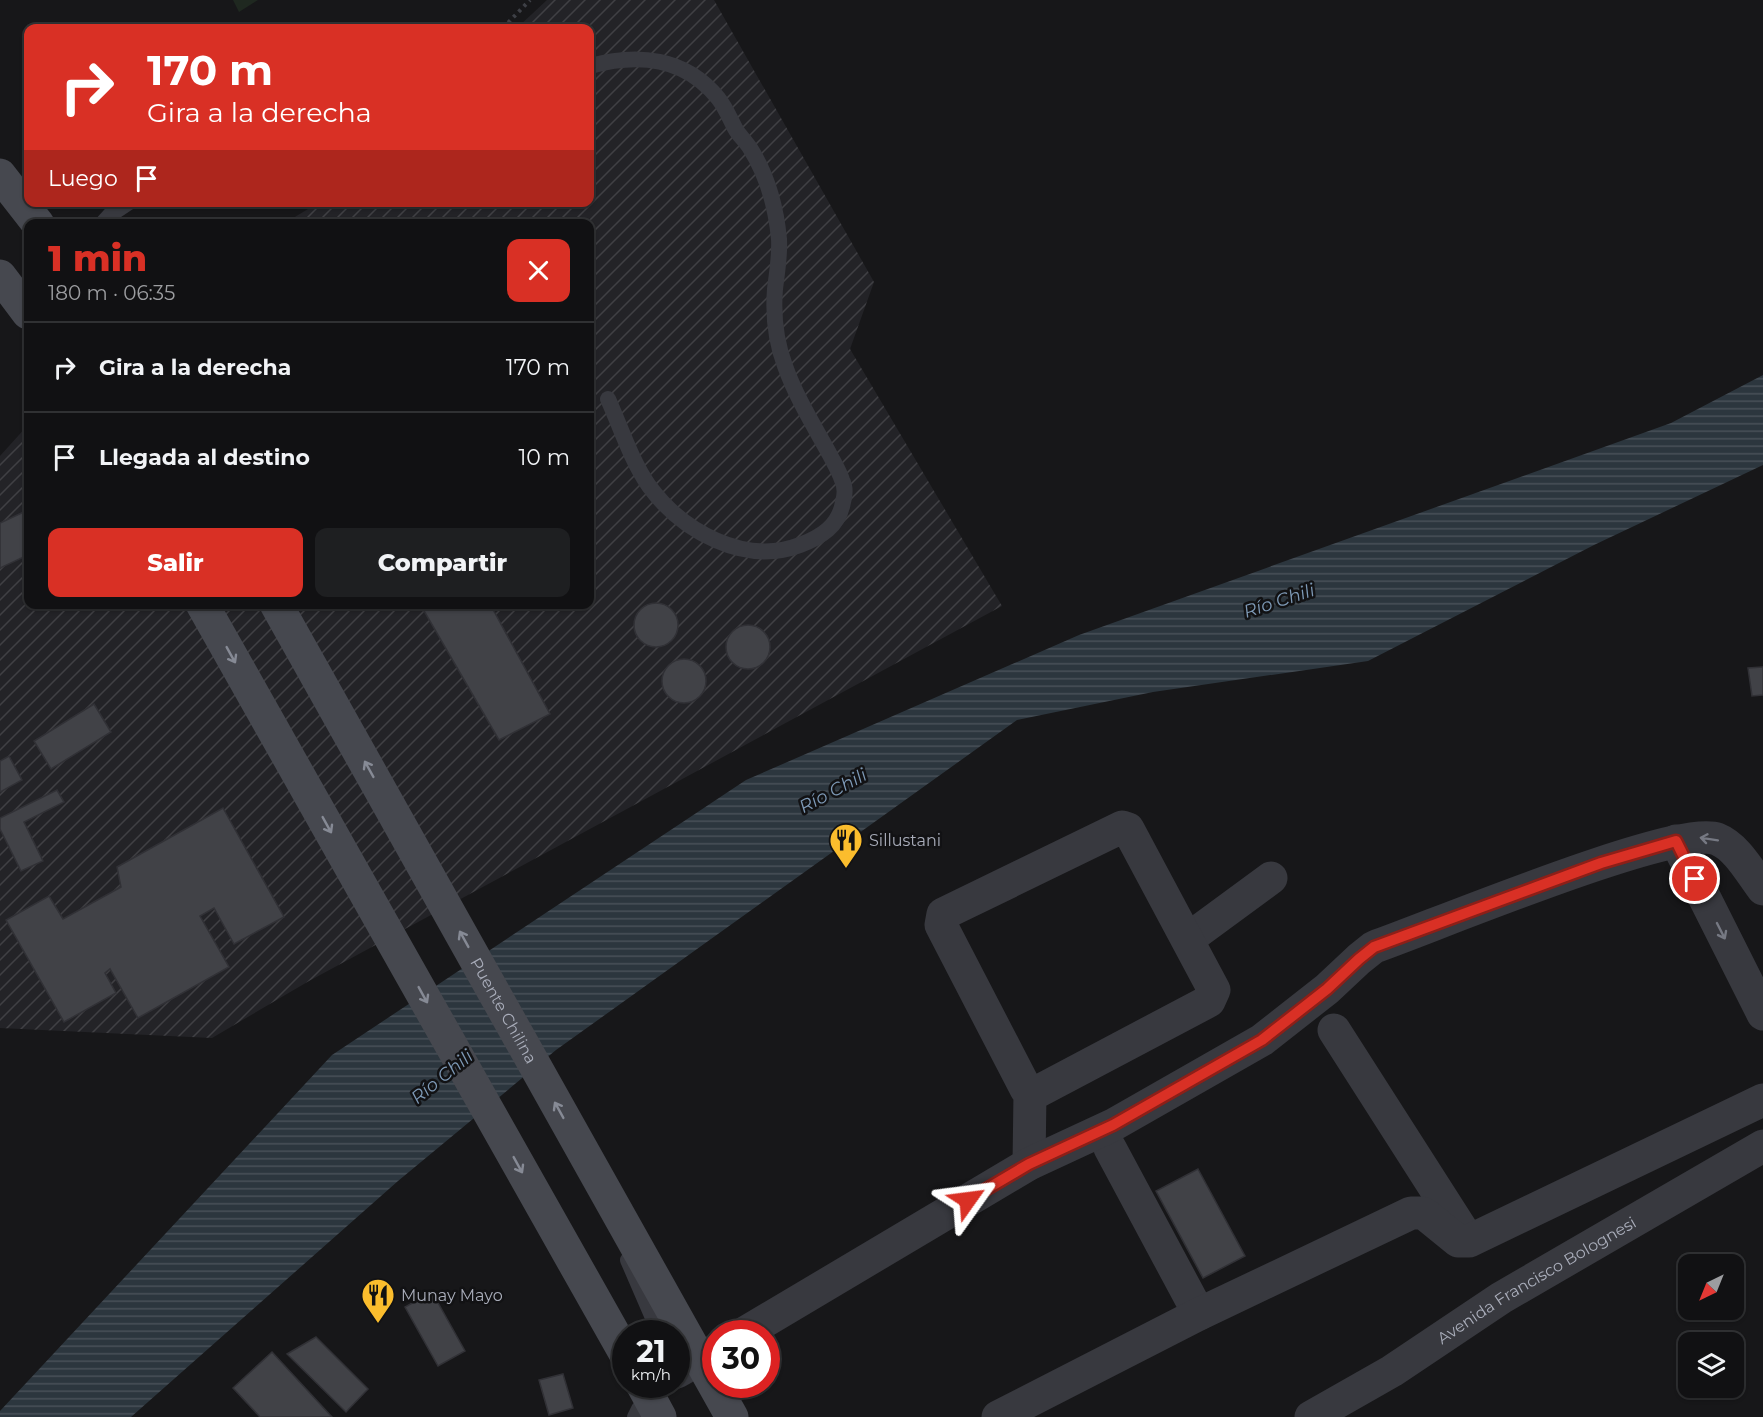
<!DOCTYPE html>
<html lang="es">
<meta charset="utf-8">
<style>
:root{--surface:#111113;--page:#1e1f21;--text:#f1f3f6;--muted:#9c9da0;--line:#303133;--accent:#d93025}
body{margin:0;font-family:Montserrat,sans-serif;background:var(--page);color:var(--text);height:100vh;display:flex;flex-direction:column;font-size:22px;white-space:nowrap}
*{box-sizing:border-box;margin:0}
p{font-size:20px;color:var(--muted)}
.icon{flex:none;width:33px;height:33px;fill:none;stroke:currentColor;stroke-width:2;stroke-linecap:round;stroke-linejoin:round}
.map{position:relative;flex:1;overflow:hidden}
.side{position:absolute;left:24px;top:219px;width:570px;height:390px;display:flex;flex-direction:column;background:var(--surface);border-radius:12px;box-shadow:0 2px 4px #0004,0 0 0 2px var(--line)}
.side>*{flex:none}
.banner{position:absolute;left:24px;top:24px;width:570px;height:183px;border-radius:12px;box-shadow:0 2px 4px #0004,0 0 0 2px var(--line);background:#d93025;color:#fff;overflow:hidden}
.needle{width:39px;rotate:223deg}
.controls{position:absolute;left:1678px;top:1254px;display:grid;gap:12px}
.controls a{display:grid;place-items:center;width:66px;height:66px;border-radius:12px;background:var(--surface);box-shadow:0 2px 4px #0004,0 0 0 2px var(--line);font-size:30px}
.speed{position:absolute;left:612px;top:1320px;display:flex;gap:12px;font-size:30px;font-weight:700;text-align:center}
.speed>*{display:grid;place-content:center;width:78px;height:78px;border-radius:50%;background:var(--surface);box-shadow:0 2px 4px #0004,0 0 0 2px var(--line);line-height:1}
.speed small{font-size:15px;font-weight:400}
.speed .limit{border:9px solid #d22;background:#fff;color:#111}
.pin{position:absolute;display:grid;place-items:center;width:51px;height:51px;color:#fff;margin:-26px;border:3px solid #fff;border-radius:50%;box-shadow:0 2px 6px #0007}
.me{position:absolute;width:66px;margin:-33px;rotate:59deg;stroke-linejoin:round;filter:drop-shadow(0 0 4px #0008)}
.turn{display:flex;align-items:center;gap:21px;height:126px;padding:0 24px;font-size:27px}
.turn .icon{width:78px;height:78px;stroke-width:2.5}
.turn b{display:block;font-size:42px;line-height:51px}
.then{display:flex;align-items:center;height:57px;padding:0 24px;background:#0003;gap:12px;font-size:22px}
.round{display:grid;place-items:center;flex:none;width:63px;height:63px;border-radius:12px;background:var(--page)}
.head{display:flex;align-items:center;justify-content:space-between;height:102px;padding:0 24px}
h1{font-size:36px;font-weight:800;line-height:45px;color:var(--accent)}
.primary-button{display:flex;gap:12px;margin-top:auto;padding:12px 24px}
.primary-button a{flex:1;height:69px;border-radius:12px;background:var(--accent);color:#fff;font-size:24px;font-weight:800;line-height:69px;text-align:center}
.primary-button a+a{background:var(--page);color:var(--text)}
ul{padding:0;list-style:none}
li{display:flex;align-items:center;gap:18px;height:90px;padding:0 24px;border-top:2px solid var(--line)}
li div{flex:1}
li b{display:block;font-size:22px}
li em{font-style:normal}
.map>svg:first-child{display:block}
.industrial{fill:url(#industrial-furrows)}
.grass{fill:#1f2820}
.water{fill:url(#water-rules)}
.building{fill:#414247;stroke:#313136;stroke-width:1.5}
.lines{fill:none;stroke-linecap:round;stroke-linejoin:round}
.path{stroke:#3e4046;stroke-width:4;stroke-dasharray:3 4.5;stroke-linecap:butt}
.service{stroke:#38393f;stroke-width:16}
.minor{stroke:#38393f;stroke-width:33}
.secondary{stroke:#46484f;stroke-width:33}
.secondary-bridge{stroke:#46484f;stroke-width:33}
.oneway{stroke:#868a95}
.oneway2{stroke:#767983}
.route-casing{stroke:#8d1f18;stroke-width:15}
.route{stroke:#d93025;stroke-width:10}
.labels{text-anchor:middle;stroke-width:5;stroke-linejoin:round;paint-order:stroke}
.poi-label{font-size:16px;fill:#a9adba;stroke:#121214;text-anchor:start}
.street-label{font-size:16px;fill:#a9adba;stroke:#121214}
.water-label{font-size:18px;font-style:italic;fill:#7e9ab7;stroke:#121214}
</style>
<div class="map">
<svg width="1763" height="1417" viewBox="0 0 1763 1417">
<defs>
<pattern id="industrial-furrows" width="10" height="10" patternUnits="userSpaceOnUse" patternTransform="scale(1.5)"><rect width="10" height="10" fill="#232327"/><path d="M-1 1l2-2M0 10L10 0M9 11l2-2" fill="none" stroke="#404044"/></pattern>
<pattern id="water-rules" width="6" height="5" patternUnits="userSpaceOnUse" patternTransform="scale(1.5)"><rect width="6" height="5" fill="#2c363e"/><path d="M0 2.5h6" fill="none" stroke="#485058"/></pattern>
</defs>
<rect width="100%" height="100%" fill="#171719"/>
<!-- industrial -->
<path class="industrial" d="M 547,0 L 714,0 L 874,282 L 850,349 L 1002,606 L 309,981 L 212,1038 L 0,1028 L 0,456 L 28,425 L 28,604 L 590,604 L 590,224 L 285,223 L 318,203 L 590,202 L 590,28 L 517,28 Z"/>
<!-- grass -->
<path class="grass" d="M 233,0 L 258,0 L 239,12 Z"/>
<!-- water -->
<path class="water" d="M 1763,375 L 1763,465 L 1594,545 L 1368,661 L 1153,692 L 1017,720 L 556,1050 L 398,1181 L 131,1417 L 0,1417 L 0,1411 L 332,1055 L 746,780 L 1079,635 L 1671,423 Z"/>
<!-- building -->
<path class="building" d="M 28,510 L 28,555 L 0,568 L 0,523 Z
M634 625a22 22 0 1 1 44 0a22 22 0 1 1-44 0Z
M 420,604 L 490,604 L 550,714 L 499,740 Z
M726 647a22 22 0 1 1 44 0a22 22 0 1 1-44 0Z
M662 681a22 22 0 1 1 44 0a22 22 0 1 1-44 0Z
M 1763,667 L 1763,695 L 1752,696 L 1748,668 Z
M 94,704 L 111,732 L 51,769 L 34,741 Z
M 9,756 L 22,780 L 0,792 L 0,761 Z
M 57,790 L 64,802 L 24,822 L 43,861 L 21,871 L 0,829 L 0,818 Z
M 223,808 L 284,917 L 234,944 L 214,908 L 200,916 L 229,967 L 138,1018 L 110,969 L 105,973 L 116,993 L 64,1022 L 6,920 L 49,896 L 63,919 L 121,887 L 117,867 Z
M 1198,1169 L 1245,1256 L 1203,1278 L 1156,1191 Z
M 432,1292 L 465,1351 L 438,1366 L 405,1307 Z
M 316,1337 L 368,1389 L 346,1412 L 287,1354 Z
M 272,1352 L 332,1417 L 260,1417 L 233,1388 Z
M 563,1374 L 573,1408 L 549,1415 L 539,1380 Z"/>
<g class="lines">
<!-- path -->
<path class="path" d="M 503,28 L 530,0"/>
<!-- service -->
<path class="service" d="M 590,66 C 637,53 685,57 718,98 C 726,108 730,119 736,130 C 740,136 746,142 750,148 C 767,175 776,207 779,239 C 780,256 777,272 775,289 C 773,314 776,342 785,366 C 796,397 814,426 830,455 C 834,463 839,471 842,480 C 845,486 845,495 843,502 C 839,526 821,537 800,545 C 744,566 682,531 649,486 C 631,460 621,428 608,399
M 102,224 L 111,214 L 129,202
M 628,1260 L 660,1334
M 635,1417 L 639,1409 L 665,1384"/>
<!-- minor -->
<g class="minor">
<path d="M 1676,841 L 1763,1014"/>
<path d="M 1188,939 L 1271,878"/>
<path d="M 1334,1030 L 1467,1238"/>
<path d="M 1110,1148 L 1199,1314"/>
<path d="M 1029,1164 L 1030,1093 L 1026,1089 L 941,925 L 943,914 L 1122,827 L 1128,829 L 1214,990 L 1209,1001 L 1037,1092 L 1030,1093"/>
<path d="M 743,1334 L 1029,1164 L 1113,1125 L 1262,1040 L 1327,989 L 1359,959 L 1374,947 C 1429,928 1677,824 1717,839 C 1737,847 1750,872 1763,889"/>
<path d="M 677,1372 L 716,1350"/>
<path d="M 998,1417 L 1199,1314 L 1411,1213 L 1422,1213 L 1426,1215 L 1458,1241 L 1469,1241 L 1763,1100"/>
<path id="s1" d="M 1311,1417 L 1392,1371 L 1501,1298 L 1763,1146"/>
</g>
<!-- secondary -->
<path class="secondary" d="M 0,175 L 38,224
M 0,276 L 28,313
M 202,604 L 626,1355"/>
<!-- secondary-bridge -->
<g class="secondary-bridge">
<path id="s2" d="M 276,604 L 732,1417"/>
<path d="M 642,1384 L 660,1417"/>
</g>
</g>
<!-- one-way arrows -->
<defs><path id="oneway-shaft" d="M-6 0H5M1.5-3L5.5 0L1.5 3" fill="none" stroke-width="1.6" stroke-linecap="round" stroke-linejoin="round" transform="scale(1.5)"/></defs>
<g class="oneway">
<use href="#oneway-shaft" transform="translate(231 655) rotate(61)"/>
<use href="#oneway-shaft" transform="translate(369 769) rotate(-119)"/>
<use href="#oneway-shaft" transform="translate(327 825) rotate(61)"/>
<use href="#oneway-shaft" transform="translate(464 939) rotate(-119)"/>
<use href="#oneway-shaft" transform="translate(423 995) rotate(61)"/>
<use href="#oneway-shaft" transform="translate(559 1110) rotate(-119)"/>
<use href="#oneway-shaft" transform="translate(518 1165) rotate(61)"/>
</g>
<g class="oneway2">
<use href="#oneway-shaft" transform="translate(1709 839) rotate(-171)"/>
<use href="#oneway-shaft" transform="translate(1721 931) rotate(63)"/>
</g>
<g class="lines">
<defs>
<path id="route" d="M 968,1200 L 1029,1164 L 1113,1125 L 1262,1040 L 1327,989 L 1359,959 L 1374,947 L 1601,863 L 1676,841 L 1695,879"/>
</defs>
<!-- route casing -->
<use href="#route" class="route-casing"/>
<!-- route -->
<use href="#route" class="route"/>
</g>
<!-- icons -->
<defs>
<symbol id="restaurant-pin" viewBox="-11 -11 22 30"><path d="M0 17L-7.5 6A9.5 9.5 0 1 1 7.5 6Z" fill="#fbbd2d" stroke="#121214"/><path d="M-5-6h1v4h1v-4h1v4h1v-4h1v5L-1.5 .5V6h-2V.5L-5-1ZM5-6V6H3V1.5H1.5Q1.5-4 5-6Z" fill="#111"/></symbol>
</defs>
<g fill-rule="evenodd">
<use href="#restaurant-pin" x="827" y="821" width="38" height="52"/>
<use href="#restaurant-pin" x="359" y="1276" width="38" height="52"/>
</g>
<g class="labels">
<!-- poi labels -->
<g class="poi-label">
<text x="869" y="846">Sillustani</text>
<text x="401" y="1301">Munay Mayo</text>
</g>
<!-- street labels -->
<g class="street-label">
<text dy="6" stroke="none"><textPath href="#s2" startOffset="466">Puente Chilina</textPath></text>
<text dy="6" stroke="none"><textPath href="#s1" startOffset="264">Avenida Francisco Bolognesi</textPath></text>
</g>
<!-- water labels -->
<g class="water-label">
<text transform="translate(1279 601) rotate(-18)" y="6">Río Chili</text>
<text transform="translate(833 791) rotate(-28)" y="6">Río Chili</text>
<text transform="translate(442 1077) rotate(-39)" y="6">Río Chili</text>
</g>
</g>
</svg>
<div class="controls">
<a><svg class="needle" viewBox="-14 -14 28 28"><path d="M0-13l5 13h-10z" fill="#e53935"/><path d="M0 13l5-13h-10z" fill="#9c9da0"/></svg></a>
<a><svg class="icon" aria-label="layers" viewBox="0 0 24 24"><path d="M12 4l9 5-9 5-9-5zM3 14l9 5 9-5"/></svg></a>
</div>
<div class="speed"><div>21<small>km/h</small></div><div class="limit">30</div></div>
<div class="pin" style="left:1695px;top:879px;background:#d93025"><svg class="icon" aria-label="arrive" viewBox="0 0 24 24"><path d="M6 21V4h12l-3 4 3 4H6"/></svg></div>
<svg class="me" style="left:968px;top:1200px" viewBox="-20 -20 40 40"><path d="M0-17L14 15 0 8-14 15z" fill="#d93025" stroke="#fff" stroke-width="4"/></svg>
<div class="banner">
<div class="turn"><svg class="icon" aria-label="right" viewBox="0 0 24 24"><path d="M7 20v-9h11M14 6l5 5-5 5"/></svg><div><b>170 m</b>Gira a la derecha</div></div>
<div class="then">Luego<svg class="icon" aria-label="arrive" viewBox="0 0 24 24"><path d="M6 21V4h12l-3 4 3 4H6"/></svg></div>
</div>
<section class="side">
<div class="head"><div><h1>1 min</h1><p>180 m · 06:35</p></div><a class="round" style="background:#d93025;color:#fff"><svg class="icon" aria-label="close" viewBox="0 0 24 24"><path d="M6 6l12 12M18 6L6 18"/></svg></a></div>
<ul>
<li><svg class="icon" aria-label="right" viewBox="0 0 24 24"><path d="M7 20v-9h11M14 6l5 5-5 5"/></svg><div><b>Gira a la derecha</b></div><em>170 m</em></li>
<li><svg class="icon" aria-label="arrive" viewBox="0 0 24 24"><path d="M6 21V4h12l-3 4 3 4H6"/></svg><div><b>Llegada al destino</b></div><em>10 m</em></li>
</ul>
<div class="primary-button"><a>Salir</a><a>Compartir</a></div>
</section>
</div>
